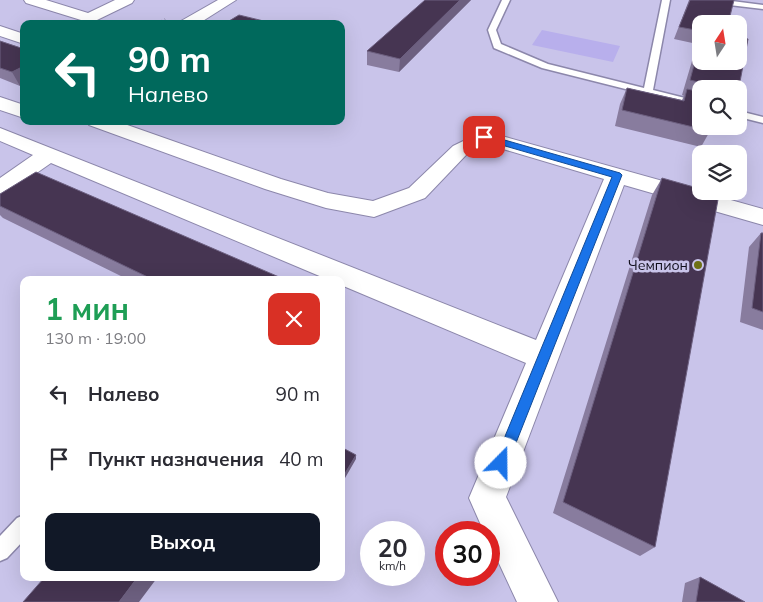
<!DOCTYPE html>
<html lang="ru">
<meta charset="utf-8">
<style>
:root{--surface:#fff;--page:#f2f2f3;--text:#2b2b33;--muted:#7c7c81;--accent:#111827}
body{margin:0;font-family:Mulish,sans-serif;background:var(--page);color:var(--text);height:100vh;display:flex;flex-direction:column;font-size:19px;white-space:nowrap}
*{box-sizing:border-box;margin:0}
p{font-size:16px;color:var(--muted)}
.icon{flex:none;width:28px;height:28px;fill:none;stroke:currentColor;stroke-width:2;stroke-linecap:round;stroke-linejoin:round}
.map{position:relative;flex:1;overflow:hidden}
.panel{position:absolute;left:20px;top:276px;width:325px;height:305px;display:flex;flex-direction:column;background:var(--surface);border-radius:10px;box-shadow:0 5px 20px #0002}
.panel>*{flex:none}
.top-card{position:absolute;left:20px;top:20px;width:325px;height:105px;border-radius:10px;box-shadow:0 5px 20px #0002;background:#00695c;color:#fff;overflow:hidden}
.needle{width:32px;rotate:12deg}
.controls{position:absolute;left:692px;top:15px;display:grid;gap:10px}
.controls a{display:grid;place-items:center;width:55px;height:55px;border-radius:10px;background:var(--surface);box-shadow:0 5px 20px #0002;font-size:25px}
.speed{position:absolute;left:360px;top:521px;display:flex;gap:10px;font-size:25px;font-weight:700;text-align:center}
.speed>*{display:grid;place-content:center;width:65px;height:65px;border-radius:50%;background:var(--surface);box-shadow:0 5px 20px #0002;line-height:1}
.speed small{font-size:12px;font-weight:400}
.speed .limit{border:8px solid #d22;background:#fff;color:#111}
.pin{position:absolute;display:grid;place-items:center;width:42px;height:42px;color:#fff;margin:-21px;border-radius:10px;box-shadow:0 2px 8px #0006}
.me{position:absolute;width:55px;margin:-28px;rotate:22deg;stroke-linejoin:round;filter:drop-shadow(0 0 4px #0008)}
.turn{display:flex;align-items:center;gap:18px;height:105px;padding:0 25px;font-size:22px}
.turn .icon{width:65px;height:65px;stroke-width:2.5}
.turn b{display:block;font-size:35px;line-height:42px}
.round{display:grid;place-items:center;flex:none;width:52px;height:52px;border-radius:10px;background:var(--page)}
.summary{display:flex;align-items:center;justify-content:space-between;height:85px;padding:0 25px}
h1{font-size:30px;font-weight:700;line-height:38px;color:#1e9e55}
.action{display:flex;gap:10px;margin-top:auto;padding:10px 25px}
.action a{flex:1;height:58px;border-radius:10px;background:var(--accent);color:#fff;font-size:20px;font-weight:700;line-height:58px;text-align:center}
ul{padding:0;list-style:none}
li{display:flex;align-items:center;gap:15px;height:65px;padding:0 25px}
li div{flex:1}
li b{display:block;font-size:19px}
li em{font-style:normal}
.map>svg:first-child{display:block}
.green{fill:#b8afec}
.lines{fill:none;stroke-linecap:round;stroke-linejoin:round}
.service-casing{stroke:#8c87ab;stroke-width:3}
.minor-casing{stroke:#8c87ab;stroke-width:2}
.path{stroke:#77748f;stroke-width:2;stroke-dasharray:0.5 2.5;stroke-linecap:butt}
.service{fill:#fff;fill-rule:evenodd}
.minor{fill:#fff;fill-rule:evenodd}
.wall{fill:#887c9e}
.shaded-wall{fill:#6d6080}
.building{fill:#463552;stroke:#6d6080}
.route{fill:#1a73e8;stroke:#114b97}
.poi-dot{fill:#6e7015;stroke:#c9c4ea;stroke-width:2}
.labels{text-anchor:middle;stroke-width:5;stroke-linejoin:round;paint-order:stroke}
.poi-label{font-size:14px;fill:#110f1c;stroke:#c9c4ea;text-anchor:end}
</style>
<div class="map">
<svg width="763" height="602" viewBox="0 0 763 602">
<rect width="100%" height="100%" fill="#c9c4ea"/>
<!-- green -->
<path class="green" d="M 542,30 L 620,46 L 613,62 L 532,45 Z"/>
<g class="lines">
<defs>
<path id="service" d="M 502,0 L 510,0 L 496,30 L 501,44 L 548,64 L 644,88 L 662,0 L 670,0 L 653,90 L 701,102 L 701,108 L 542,68 L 494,48 L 488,30 Z
M 700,0 L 724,0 L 763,5 L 763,9 L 704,2 Z
M 739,111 L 763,117 L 763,123 L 739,117 Z
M 24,515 L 24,540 L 7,558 L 0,561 L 0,536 L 17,518 Z"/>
<path id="minor" d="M 24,0 L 46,0 L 88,13 L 115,0 L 134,0 L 132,3 L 97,20 L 95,24 L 79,24 L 81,20 L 26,3 Z
M 218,0 L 236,0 L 198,24 L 179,24 L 181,21 Z
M 0,26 L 24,34 L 24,44 L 0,36 Z
M 0,97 L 24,105 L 24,118 L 0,110 Z
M 86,121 L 116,121 L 281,179 L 328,193 L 373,201 L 409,188 L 453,146 L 484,131 L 763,209 L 763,225 L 624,185 L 506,497 L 558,602 L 517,602 L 489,542 L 489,532 L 484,532 L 469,498 L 526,363 L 341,285 L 341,280 L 329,280 L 51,163 L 8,193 L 0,195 L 0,178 L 33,155 L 0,141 L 0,128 L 536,340 L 604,179 L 486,144 L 467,154 L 425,198 L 374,217 L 326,208 L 265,189 L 89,125 Z"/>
</defs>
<!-- service casing -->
<use href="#service" class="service-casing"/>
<!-- minor casing -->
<use href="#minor" class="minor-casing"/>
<!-- path -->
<path class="path" d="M 157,24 L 165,19"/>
<!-- service -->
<use href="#service" class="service"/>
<!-- minor -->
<use href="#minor" class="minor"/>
</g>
<!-- wall -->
<path class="wall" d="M 425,0 L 471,0 L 399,72 L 367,65 L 367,51 Z
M 689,0 L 734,0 L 701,24 L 701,61 L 739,87 L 738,89 L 701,89 L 701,126 L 710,131 L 701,147 L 615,126 L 620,104 L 627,88 L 682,100 L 684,96 L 682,95 L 697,44 L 674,39 Z
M 0,41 L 24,49 L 24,84 L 20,86 L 0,78 Z
M 662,178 L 655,547 L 640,556 L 553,513 L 652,195 Z
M 0,194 L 286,280 L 129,280 L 3,218 L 0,215 Z
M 761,233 L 763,233 L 763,330 L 740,322 L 749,247 Z
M 700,577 L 745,602 L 682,602 L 685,583 Z"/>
<!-- shaded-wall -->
<path class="shaded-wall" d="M 460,0 L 471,0 L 399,72 L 400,59 Z
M 24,66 L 24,84 L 20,86 L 12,72 Z
M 342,304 L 343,321 L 341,323 L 341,304 Z
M 356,455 L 356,459 L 341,485 L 341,480 Z
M 137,578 L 157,578 L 139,602 L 119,602 Z"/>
<!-- building -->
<path class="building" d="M 425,0 L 460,0 L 400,59 L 367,51 Z
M 690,0 L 734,0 L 728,24 L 701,24 L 701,31 L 679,27 Z
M 239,15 L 276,24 L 224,24 Z
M 739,37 L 748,39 L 739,87 L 719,83 L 717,89 L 711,89 L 711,85 L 690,80 L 701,39 L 701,61 L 739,61 Z
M 0,41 L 24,49 L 24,66 L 12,72 L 0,68 Z
M 627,88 L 684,101 L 687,89 L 701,92 L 701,126 L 711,126 L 710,131 L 622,110 Z
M 36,172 L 286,280 L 154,280 L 0,206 L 0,194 Z
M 662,178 L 701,189 L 701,191 L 710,191 L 719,194 L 655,547 L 563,502 Z
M 761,233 L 763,233 L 763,312 L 752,308 Z
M 341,447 L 356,455 L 341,480 Z
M 700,577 L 745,602 L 696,602 Z
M 44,578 L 137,578 L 119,602 L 23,602 Z"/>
<!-- route -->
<path class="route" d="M 481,135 L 487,135 L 620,173 L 622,175 L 508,463 L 506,468 L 501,470 L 496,468 L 494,463 L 612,177 L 481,139 Z"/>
<!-- markers -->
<circle class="poi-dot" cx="698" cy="265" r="5"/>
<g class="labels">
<!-- poi labels -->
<g class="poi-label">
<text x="688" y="270">Чемпион</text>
</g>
</g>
</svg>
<div class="controls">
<a><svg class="needle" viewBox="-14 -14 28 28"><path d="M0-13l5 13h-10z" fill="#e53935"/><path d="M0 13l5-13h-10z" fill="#7c7c81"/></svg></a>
<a><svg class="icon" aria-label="search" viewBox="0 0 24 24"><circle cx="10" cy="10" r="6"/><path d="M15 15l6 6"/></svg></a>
<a><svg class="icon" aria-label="layers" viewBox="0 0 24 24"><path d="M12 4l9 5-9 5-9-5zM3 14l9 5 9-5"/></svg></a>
</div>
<div class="speed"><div>20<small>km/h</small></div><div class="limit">30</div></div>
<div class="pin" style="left:484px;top:137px;background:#d93025"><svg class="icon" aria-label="arrive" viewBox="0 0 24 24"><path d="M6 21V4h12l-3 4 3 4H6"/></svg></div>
<svg class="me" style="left:501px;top:463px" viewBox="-20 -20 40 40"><circle r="19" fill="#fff"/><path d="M0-13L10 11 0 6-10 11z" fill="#1a73e8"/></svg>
<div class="top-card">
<div class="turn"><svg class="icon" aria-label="left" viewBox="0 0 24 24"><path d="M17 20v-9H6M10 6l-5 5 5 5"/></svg><div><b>90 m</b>Налево</div></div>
</div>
<section class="panel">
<div class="summary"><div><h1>1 мин</h1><p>130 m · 19:00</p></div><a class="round" style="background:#d93025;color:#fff"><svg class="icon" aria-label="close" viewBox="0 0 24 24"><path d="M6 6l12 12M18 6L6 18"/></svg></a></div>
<ul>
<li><svg class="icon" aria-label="left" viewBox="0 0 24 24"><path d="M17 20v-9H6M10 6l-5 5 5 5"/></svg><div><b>Налево</b></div><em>90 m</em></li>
<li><svg class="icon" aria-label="arrive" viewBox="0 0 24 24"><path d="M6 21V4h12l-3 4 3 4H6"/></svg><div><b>Пункт назначения</b></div><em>40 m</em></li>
</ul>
<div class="action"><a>Выход</a></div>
</section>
</div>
